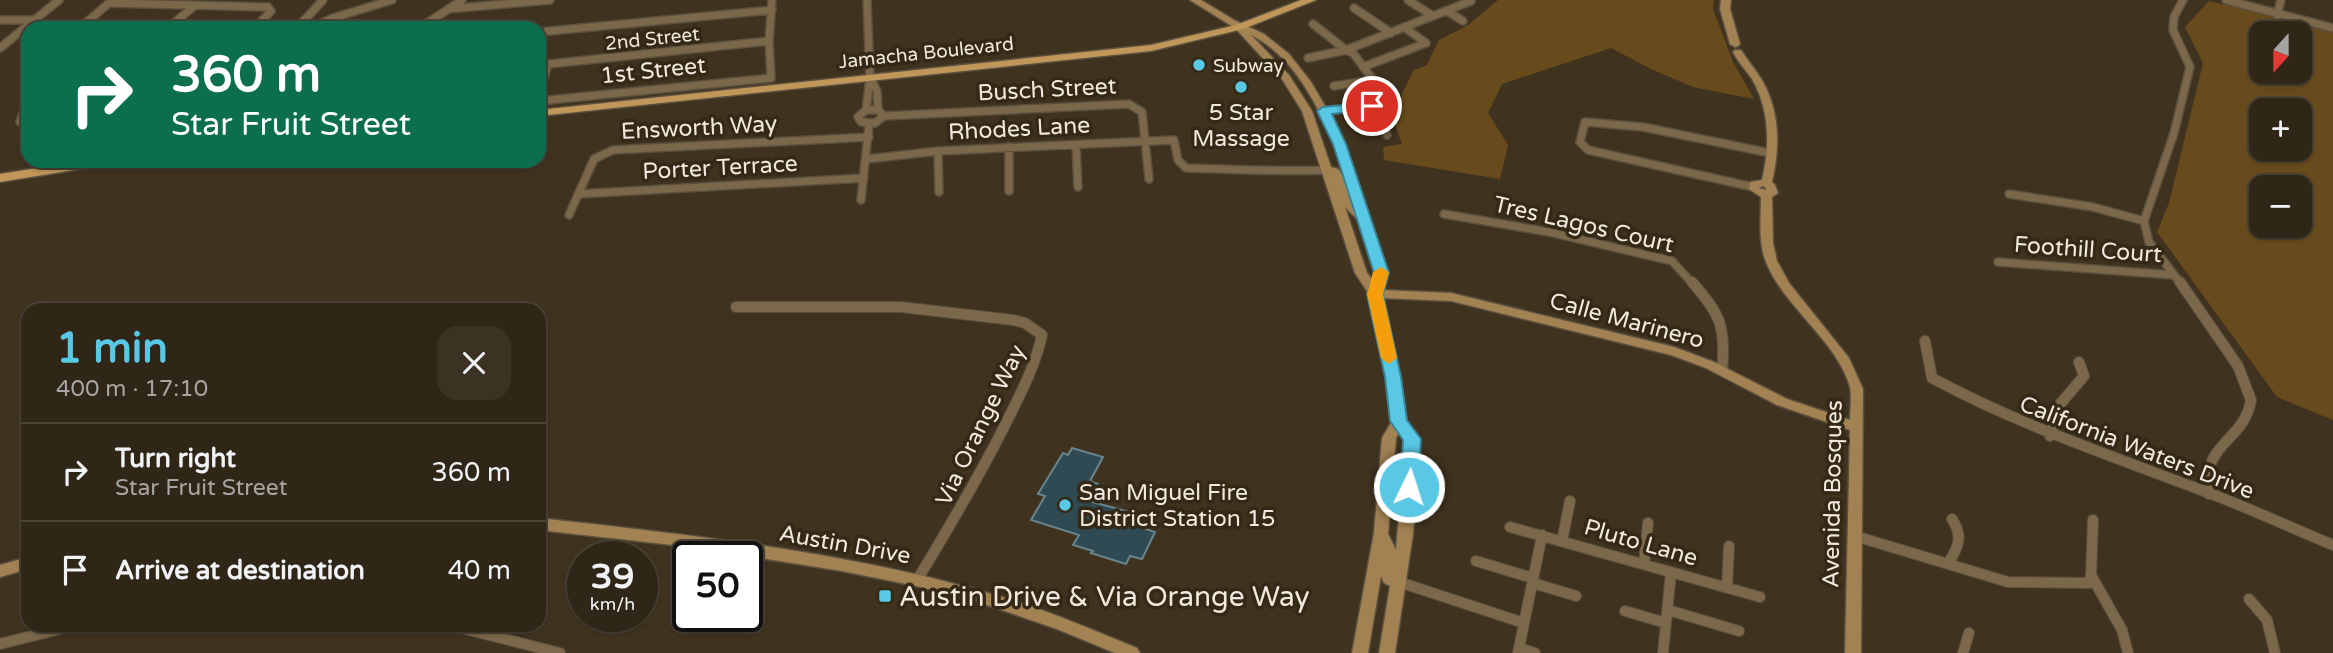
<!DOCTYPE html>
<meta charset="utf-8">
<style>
:root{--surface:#2f2617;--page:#3b3224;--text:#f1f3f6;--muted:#a7a5a1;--line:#4a4336;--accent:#59c8e4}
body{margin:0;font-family:"Varela Round",sans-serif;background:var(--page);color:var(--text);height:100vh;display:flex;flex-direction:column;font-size:26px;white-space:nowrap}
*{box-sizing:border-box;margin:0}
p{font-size:23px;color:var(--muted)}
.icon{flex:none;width:38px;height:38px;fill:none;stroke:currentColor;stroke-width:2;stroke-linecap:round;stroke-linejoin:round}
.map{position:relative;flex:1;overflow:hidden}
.side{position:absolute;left:21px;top:303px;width:525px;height:329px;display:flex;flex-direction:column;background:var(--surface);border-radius:21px;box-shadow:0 2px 5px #0004,0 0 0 2px var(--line)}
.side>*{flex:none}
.guide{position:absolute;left:21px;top:21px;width:525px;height:147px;border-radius:21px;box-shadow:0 2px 5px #0004,0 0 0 2px var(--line);background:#0b6e4f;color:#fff;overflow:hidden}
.needle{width:46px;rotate:201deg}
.fabs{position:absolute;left:2249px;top:21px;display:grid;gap:14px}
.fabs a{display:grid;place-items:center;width:63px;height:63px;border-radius:14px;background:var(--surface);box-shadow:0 2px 5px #0004,0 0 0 2px var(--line);font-size:35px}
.speed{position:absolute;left:567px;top:541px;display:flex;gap:14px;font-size:35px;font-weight:700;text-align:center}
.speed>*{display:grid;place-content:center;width:91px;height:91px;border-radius:50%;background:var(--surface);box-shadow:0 2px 5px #0004,0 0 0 2px var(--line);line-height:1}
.speed small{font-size:18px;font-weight:400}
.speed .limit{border:4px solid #111;border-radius:10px;background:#fff;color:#111}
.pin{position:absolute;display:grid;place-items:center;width:60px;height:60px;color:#fff;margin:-30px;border:4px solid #fff;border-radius:50%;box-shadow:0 2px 7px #0007}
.me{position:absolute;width:77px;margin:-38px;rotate:4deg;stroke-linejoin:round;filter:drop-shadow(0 0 5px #0008)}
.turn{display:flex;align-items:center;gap:24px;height:147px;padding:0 35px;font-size:32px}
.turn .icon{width:91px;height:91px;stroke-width:2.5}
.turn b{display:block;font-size:49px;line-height:60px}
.round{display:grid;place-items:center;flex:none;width:74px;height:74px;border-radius:21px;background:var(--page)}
.summary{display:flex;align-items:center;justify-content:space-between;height:119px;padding:0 35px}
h1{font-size:42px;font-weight:700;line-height:52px;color:var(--accent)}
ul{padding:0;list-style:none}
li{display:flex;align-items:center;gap:21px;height:98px;padding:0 35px;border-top:2px solid var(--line)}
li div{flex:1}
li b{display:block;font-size:26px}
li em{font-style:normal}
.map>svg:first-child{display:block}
.green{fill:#684b1c;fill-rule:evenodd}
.building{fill:#2f4a52;stroke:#68858e;stroke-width:2}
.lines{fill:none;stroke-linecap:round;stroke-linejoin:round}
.street-far1-casing{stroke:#5b4f3e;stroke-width:10}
.street-casing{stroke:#5b4f3e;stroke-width:12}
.secondary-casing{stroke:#5b4f3e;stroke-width:3}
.primary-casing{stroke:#5b4f3e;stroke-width:3}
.street-far1{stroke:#7b674a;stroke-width:7}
.street{stroke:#7b674a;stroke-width:10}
.secondary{fill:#a28253;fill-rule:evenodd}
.primary{fill:#c09759;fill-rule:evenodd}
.route{fill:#59c8e4;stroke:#3a8294;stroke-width:2}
.slow{fill:#f59e0b}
.poi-dot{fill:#59c8e4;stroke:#342816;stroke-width:2.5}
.labels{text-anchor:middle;stroke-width:7;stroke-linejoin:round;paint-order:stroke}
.far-street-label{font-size:19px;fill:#f1e9de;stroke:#342816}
.far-poi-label{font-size:19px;fill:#f1e9de;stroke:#342816;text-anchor:start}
.street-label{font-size:23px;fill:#f1e9de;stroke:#342816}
.poi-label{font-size:23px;fill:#f1e9de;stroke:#342816}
.near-poi-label{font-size:28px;fill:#f1e9de;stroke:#342816;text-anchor:start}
</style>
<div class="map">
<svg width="2333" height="653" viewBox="0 0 2333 653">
<rect width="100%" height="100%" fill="#3f321f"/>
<!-- green -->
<path class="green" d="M 1498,0 L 1714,0 L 1713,9 L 1733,62 L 1754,99 L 1693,87 L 1653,70 L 1611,48 L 1502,84 L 1488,113 L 1508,145 L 1500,179 L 1384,160 L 1383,147 L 1402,144 L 1394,122 L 1402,94 L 1414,70 L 1427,65 L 1439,40 L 1468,25 Z
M 2209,1 L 2333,30 L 2333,420 L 2277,397 L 2157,232 L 2169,203 L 2203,63 L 2185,27 ZM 2261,33 L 2300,33 L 2300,72 L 2261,72 ZM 2261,110 L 2300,110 L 2300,149 L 2261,149 ZM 2261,187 L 2300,187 L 2300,226 L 2261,226 Z"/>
<!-- building -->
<path class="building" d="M 1072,448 L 1103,457 L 1090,481 L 1098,484 L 1089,501 L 1148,517 L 1143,528 L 1155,532 L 1142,559 L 1130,556 L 1126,564 L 1091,553 L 1093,551 L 1073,545 L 1079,535 L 1031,520 L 1045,496 L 1038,494 L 1063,453 L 1068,455 Z"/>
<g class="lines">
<defs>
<path id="street-far1" d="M 1408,0 L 1433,16
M 2226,0 L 2333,28
M 1354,8 L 1391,33
M 448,9 L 550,0
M 1447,11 L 1463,21
M 2277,15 L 2281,0
M 0,20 L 36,20
M 1313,24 L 1346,50
M 80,28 L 109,3 L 268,7 L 271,11 L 255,28
M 168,28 L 193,7
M 297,28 L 323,0
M 311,28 L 333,18 L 392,0
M 420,28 L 462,0
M 539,32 L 772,10
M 0,48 L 59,0
M 1308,58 L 1346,50
M 539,65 L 769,41
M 1363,67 L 1426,43 L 1404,27
M 870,77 L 877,91 L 878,110
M 1334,86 L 1373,80
M 539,93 L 548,65
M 539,101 L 771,78 L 769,41 L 772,0
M 1372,106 L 1387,135
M 866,110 L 870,77 L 867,0
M 866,110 L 878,110 L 884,116 L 875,123 L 861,122 L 858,117 Z
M 1323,111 L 1372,106 L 1381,100 L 1383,93 L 1353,53 L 1346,50 L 1471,1
M 884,116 L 1129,104 L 1142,112 L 1149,179
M 20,122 L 24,110 L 28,108
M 1076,145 L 1078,187
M 1009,147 L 1009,191
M 938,151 L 939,192
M 867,159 L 938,151 L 1174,140 L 1178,160 L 1186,168 C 1233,169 1280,172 1327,170
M 1753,187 L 1588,150 L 1580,142 L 1585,122 L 1643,127 L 1770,153
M 578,194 L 864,178
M 2009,194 L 2093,207 L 2144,221
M 861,200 L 869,124
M 1444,214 L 1549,232 L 1672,261 L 1693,284
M 569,215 L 594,159 L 613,150 L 869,137
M 1998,262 L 2174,275
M 2181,284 L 2149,242 L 2144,221 L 2174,133 L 2190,67 L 2173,30 L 2174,17 L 2183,0"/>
<path id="street" d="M 1692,282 C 1721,315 1726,327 1722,371
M 2180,282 L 2238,366 L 2251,400 C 2244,443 2201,441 2209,494
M 736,307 L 901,307 L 1013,320 L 1025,323 L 1042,335 C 1036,363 1023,389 1010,415 C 982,472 950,526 917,580
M 1925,341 L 1932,378 C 2021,426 2115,457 2209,493 C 2251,509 2292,528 2333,545
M 2050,436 L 2061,403 L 2084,376 L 2079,362
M 2093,520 L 2091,575 L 2122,630 L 2128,653
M 1510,527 L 1760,597
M 1855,536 L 2008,582 L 2089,583 L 2091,574
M 1562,541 L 1570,501
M 1476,561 L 1533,578
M 1949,562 C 1959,546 1963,536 1952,519
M 1644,564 L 1648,523
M 1399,582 L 1524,623
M 1533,583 L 1576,596
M 1727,587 L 1729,546
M 2249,599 L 2267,620 L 2275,653
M 1668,610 L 1739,631
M 1625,611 L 1666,623
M 449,625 L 560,653
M 0,644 L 76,625
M 1519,648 L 1535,653
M 1518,653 L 1542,535
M 1663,653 L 1671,572
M 1963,653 L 1969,633"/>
<path id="secondary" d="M 1190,0 L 1201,0 L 1234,20 L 1264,34 L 1289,54 L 1311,82 L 1328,111 L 1356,177 L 1387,273 L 1382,290 L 1451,293 L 1674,347 L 1714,362 L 1787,399 L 1850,420 C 1850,410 1852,397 1850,387 C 1837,341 1784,307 1766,262 C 1758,243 1761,218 1761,197 L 1749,189 L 1750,182 L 1762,180 C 1770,146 1770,110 1752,79 C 1746,70 1738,62 1733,52 L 1735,50 L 1741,50 C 1748,61 1756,70 1763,82 C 1780,113 1780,148 1772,182 L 1775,185 L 1778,193 L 1772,197 L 1773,243 L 1777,261 L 1789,283 L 1849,358 L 1863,389 L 1861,653 L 1845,653 L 1850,430 L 1777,405 L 1706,368 L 1671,355 L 1451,301 L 1382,298 L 1399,377 L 1405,420 L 1419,439 L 1413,534 L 1395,653 L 1379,653 L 1390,586 L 1384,583 L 1381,576 L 1368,653 L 1352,653 L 1374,533 L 1382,438 L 1392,421 L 1387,377 L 1369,294 L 1355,273 L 1302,111 L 1282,79 L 1235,28 ZM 1251,35 C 1303,61 1327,126 1346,177 L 1346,179 L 1338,169 L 1331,167 L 1312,111 L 1289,75 ZM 1762,186 L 1765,187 L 1766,190 L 1759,188 ZM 1345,207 L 1359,221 L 1375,273 L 1373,281 L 1367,273 ZM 1399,432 L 1405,440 L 1396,550 L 1388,534 L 1396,438 Z
M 1721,0 L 1731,0 L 1730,9 L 1740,44 L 1738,46 L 1735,47 L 1730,44 L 1720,9 Z
M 539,518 C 690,535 842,551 988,593 C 1040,607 1088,628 1137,648 L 1140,653 L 1115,653 L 1057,629 L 990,606 L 916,586 L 842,571 L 690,547 L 539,530 Z
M 28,557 L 28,569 L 0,577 L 0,565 Z"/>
<path id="primary" d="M 1301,0 L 1316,0 L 1243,29 L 1151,51 L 539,116 L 539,110 L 1151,45 L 1236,25 Z
M 82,161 L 111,161 L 105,165 L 0,182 L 0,174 Z"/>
</defs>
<!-- street-far1 casing -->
<use href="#street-far1" class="street-far1-casing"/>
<!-- street casing -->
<use href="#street" class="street-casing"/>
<!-- secondary casing -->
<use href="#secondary" class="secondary-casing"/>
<!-- primary casing -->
<use href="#primary" class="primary-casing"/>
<!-- street-far1 -->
<use href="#street-far1" class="street-far1"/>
<!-- street -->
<use href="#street" class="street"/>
<!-- secondary -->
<use href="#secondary" class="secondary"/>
<!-- primary -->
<use href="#primary" class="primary"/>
</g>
<!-- route -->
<path class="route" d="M 1372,102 L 1379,106 L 1377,109 L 1332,114 L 1346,144 L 1389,273 L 1383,294 L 1401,377 L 1407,420 L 1421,439 L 1418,487 L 1415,492 L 1403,492 L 1400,487 L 1403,440 L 1390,421 L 1385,377 L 1367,294 L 1374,273 L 1333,144 L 1317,111 L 1323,107 Z"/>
<!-- slow -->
<path class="slow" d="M 1381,267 L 1389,272 L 1383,294 L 1397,358 L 1389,364 L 1381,358 L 1367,294 L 1373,272 Z"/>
<!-- markers -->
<g class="poi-dot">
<circle cx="1199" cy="65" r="7"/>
<circle cx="1241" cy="87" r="7"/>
<circle cx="1065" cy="505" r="7"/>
<rect x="878" y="589" width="14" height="14" rx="3.5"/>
</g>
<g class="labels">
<!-- far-street labels -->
<g class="far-street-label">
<text transform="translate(652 38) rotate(-6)" y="7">2nd Street</text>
<text transform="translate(926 52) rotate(-6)" y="7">Jamacha Boulevard</text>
</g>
<!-- far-poi labels -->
<g class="far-poi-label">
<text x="1213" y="72">Subway</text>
</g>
<!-- street labels -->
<g class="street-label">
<text transform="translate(653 70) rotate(-6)" y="8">1st Street</text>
<text transform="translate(1047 89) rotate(-3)" y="8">Busch Street</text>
<text transform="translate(699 127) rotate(-3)" y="8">Ensworth Way</text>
<text transform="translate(1019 128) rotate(-3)" y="8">Rhodes Lane</text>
<text transform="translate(720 167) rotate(-3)" y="8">Porter Terrace</text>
<text transform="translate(1584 224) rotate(13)" y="8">Tres Lagos Court</text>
<text transform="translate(2088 249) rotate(4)" y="8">Foothill Court</text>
<text transform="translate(1627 320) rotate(15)" y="8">Calle Marinero</text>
<text transform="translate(980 425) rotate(-64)" y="8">Via Orange Way</text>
<text transform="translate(2137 447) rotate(21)" y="8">California Waters Drive</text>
<text transform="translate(1832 494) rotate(-89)" y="8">Avenida Bosques</text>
<text transform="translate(1641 542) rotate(16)" y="8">Pluto Lane</text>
<text transform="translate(845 544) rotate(10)" y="8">Austin Drive</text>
</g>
<!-- poi labels -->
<g class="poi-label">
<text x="1241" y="120">5 Star<tspan x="1241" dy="26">Massage</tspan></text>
<text x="1079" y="500" text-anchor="start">San Miguel Fire<tspan x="1079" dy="26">District Station 15</tspan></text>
</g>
<!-- near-poi labels -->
<g class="near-poi-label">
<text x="899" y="606">Austin Drive &amp; Via Orange Way</text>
</g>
</g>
</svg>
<div class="fabs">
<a><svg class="needle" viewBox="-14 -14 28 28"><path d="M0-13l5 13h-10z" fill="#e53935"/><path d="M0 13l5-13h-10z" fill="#a7a5a1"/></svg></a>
<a>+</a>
<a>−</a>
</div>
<div class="speed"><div>39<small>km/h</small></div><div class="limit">50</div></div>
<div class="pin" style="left:1372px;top:106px;background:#d93025"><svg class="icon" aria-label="arrive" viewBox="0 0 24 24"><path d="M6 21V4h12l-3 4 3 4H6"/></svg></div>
<svg class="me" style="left:1409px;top:487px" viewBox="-20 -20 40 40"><circle r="17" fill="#59c8e4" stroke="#fff" stroke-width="3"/><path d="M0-11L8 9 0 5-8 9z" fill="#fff"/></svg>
<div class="guide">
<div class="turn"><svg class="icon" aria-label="right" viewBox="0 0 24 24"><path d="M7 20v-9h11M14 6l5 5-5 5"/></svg><div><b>360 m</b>Star Fruit Street</div></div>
</div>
<section class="side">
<div class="summary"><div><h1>1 min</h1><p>400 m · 17:10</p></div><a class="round"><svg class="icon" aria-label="close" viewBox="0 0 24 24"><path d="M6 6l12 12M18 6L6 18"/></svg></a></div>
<ul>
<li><svg class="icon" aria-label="right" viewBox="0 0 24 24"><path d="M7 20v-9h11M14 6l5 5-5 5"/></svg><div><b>Turn right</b><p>Star Fruit Street</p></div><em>360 m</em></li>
<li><svg class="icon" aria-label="arrive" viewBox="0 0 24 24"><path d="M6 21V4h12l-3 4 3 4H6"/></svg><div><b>Arrive at destination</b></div><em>40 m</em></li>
</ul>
</section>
</div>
